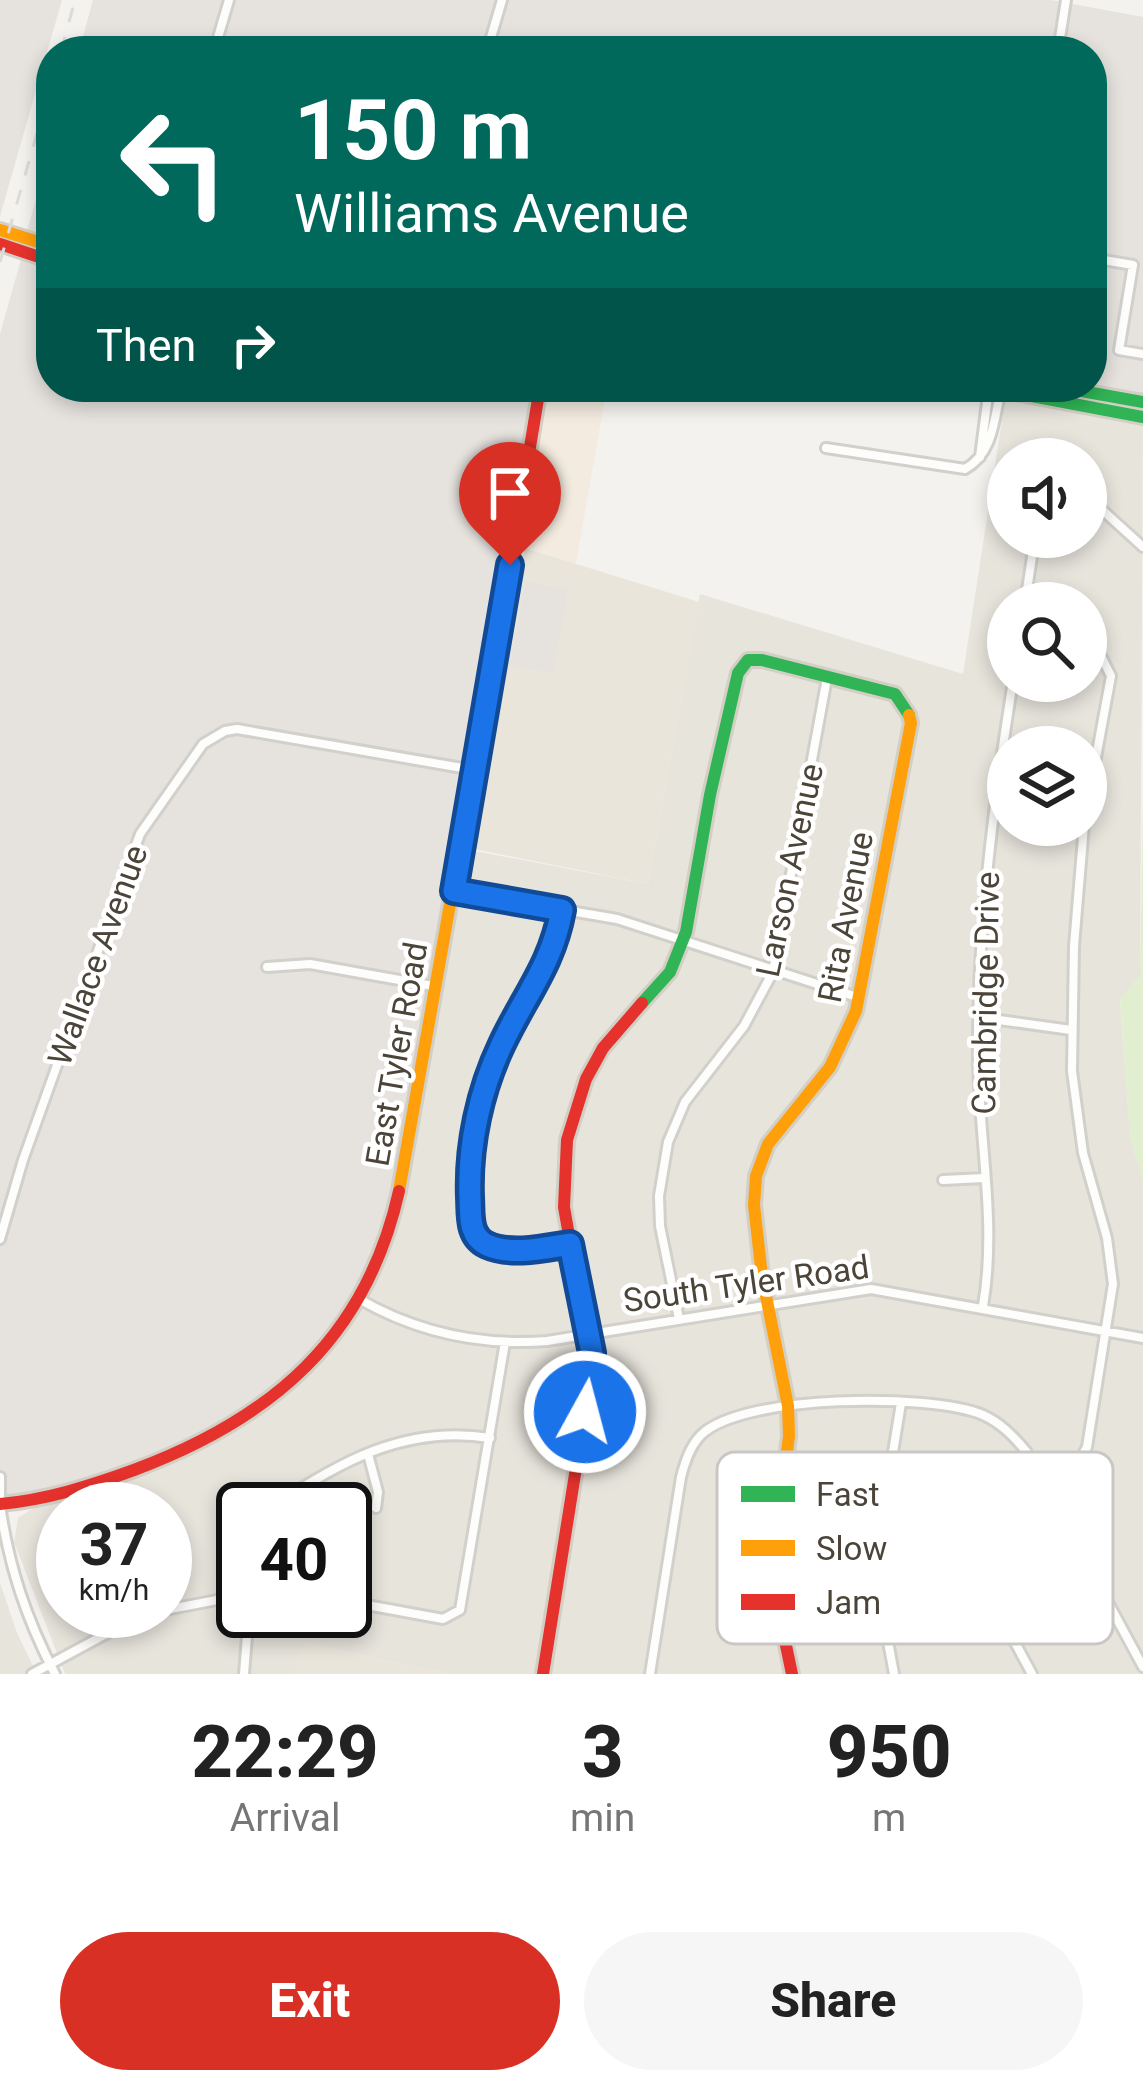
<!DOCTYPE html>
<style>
:root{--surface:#fff;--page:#f6f6f6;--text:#222;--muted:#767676;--accent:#d93025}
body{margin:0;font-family:Roboto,sans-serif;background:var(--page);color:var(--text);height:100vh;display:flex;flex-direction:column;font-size:45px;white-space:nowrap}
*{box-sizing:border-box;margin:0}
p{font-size:39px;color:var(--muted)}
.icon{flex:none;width:66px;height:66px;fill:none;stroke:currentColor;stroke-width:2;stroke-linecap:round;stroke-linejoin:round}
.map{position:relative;height:1674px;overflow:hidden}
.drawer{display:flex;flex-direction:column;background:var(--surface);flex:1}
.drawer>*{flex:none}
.hud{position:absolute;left:36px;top:36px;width:1071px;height:366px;border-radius:48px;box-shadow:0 6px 18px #0003;background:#00695c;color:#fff;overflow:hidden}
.controls{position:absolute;left:987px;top:438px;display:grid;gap:24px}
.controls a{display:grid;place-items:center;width:120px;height:120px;border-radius:50%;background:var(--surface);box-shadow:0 6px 18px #0003;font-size:60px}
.speed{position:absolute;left:36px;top:1482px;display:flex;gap:24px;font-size:60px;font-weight:700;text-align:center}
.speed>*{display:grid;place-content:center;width:156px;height:156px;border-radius:50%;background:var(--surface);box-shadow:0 6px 18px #0003;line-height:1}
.speed small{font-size:30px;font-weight:400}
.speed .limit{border:6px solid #111;border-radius:18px;background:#fff;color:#111}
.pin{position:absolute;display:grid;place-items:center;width:102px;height:102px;color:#fff;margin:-123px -51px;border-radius:50% 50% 50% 0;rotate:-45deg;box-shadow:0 0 12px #0007}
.pin .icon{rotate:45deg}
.me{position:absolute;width:132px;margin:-66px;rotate:7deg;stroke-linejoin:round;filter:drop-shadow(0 0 9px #0008)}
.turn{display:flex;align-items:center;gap:42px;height:252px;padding:0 60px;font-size:54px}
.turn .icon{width:156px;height:156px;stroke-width:2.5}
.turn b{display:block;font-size:84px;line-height:102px}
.then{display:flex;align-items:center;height:114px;padding:0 60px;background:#0003;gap:24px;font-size:45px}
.eta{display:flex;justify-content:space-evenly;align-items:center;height:204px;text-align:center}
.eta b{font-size:72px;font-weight:800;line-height:84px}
.primary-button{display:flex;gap:24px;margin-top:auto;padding:24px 60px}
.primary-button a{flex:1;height:138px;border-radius:72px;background:var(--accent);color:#fff;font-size:48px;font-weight:800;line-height:138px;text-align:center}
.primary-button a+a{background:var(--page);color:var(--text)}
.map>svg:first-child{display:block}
.residential{fill:#e7e4dc;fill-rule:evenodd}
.commercial{fill:#f3ebdf}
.industrial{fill:#e6e2de}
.education{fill:#eae5da}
.green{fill:#e1eecf}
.parking{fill:#e6e3df}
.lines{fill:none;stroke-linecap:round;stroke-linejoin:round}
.street-casing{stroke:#d2d0cb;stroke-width:14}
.fast-casing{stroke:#d3cfc5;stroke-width:18}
.slow-casing{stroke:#d3cfc5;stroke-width:18}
.jam-casing{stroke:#d3cfc5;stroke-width:18}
.street{stroke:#fdfdfc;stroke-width:8}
.fast{stroke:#30b455;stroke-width:12}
.slow{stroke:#ff9f0a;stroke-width:12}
.jam{stroke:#e5322d;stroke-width:12}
.rail{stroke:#dbdbda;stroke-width:3;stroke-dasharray:15 15;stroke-linecap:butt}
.route-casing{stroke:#114b97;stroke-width:30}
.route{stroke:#1a73e8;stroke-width:21}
.labels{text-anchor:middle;stroke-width:9;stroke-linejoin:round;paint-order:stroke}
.street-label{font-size:33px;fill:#4b4439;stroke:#fff}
.key{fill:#fff;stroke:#c9c7c4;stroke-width:3}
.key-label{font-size:33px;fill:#4b4439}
</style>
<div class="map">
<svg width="1143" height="1674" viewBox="0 0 1143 1674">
<rect width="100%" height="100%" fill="#f4f2ee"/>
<!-- residential -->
<path class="residential" d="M 1006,394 L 1143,420 L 1140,976 L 1120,1000 L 1130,1136 L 1143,1180 L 1143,1335 L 884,1286 L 860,1286 L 527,1339 L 496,1339 L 436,1329 L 400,1317 L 363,1297 L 392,1233 L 409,1164 L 464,849 L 648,884 L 700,594 L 963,674 ZM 1008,459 L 1086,459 L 1086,537 L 1008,537 ZM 1008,603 L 1086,603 L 1086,681 L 1008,681 ZM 1008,747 L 1086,747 L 1086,825 L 1008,825 Z
M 875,1291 L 1143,1340 L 1143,1674 L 449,1674 L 303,1643 L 294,1674 L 65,1674 L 14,1542 L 18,1518 L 41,1503 L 193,1452 L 264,1411 L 302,1377 L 360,1304 L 414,1331 L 485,1347 L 508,1347 L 550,1345 ZM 63,1509 L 165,1509 L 165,1611 L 63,1611 ZM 243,1509 L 345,1509 L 345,1611 L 243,1611 Z
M 0,1583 L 17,1633 L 37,1674 L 0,1674 Z"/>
<!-- commercial -->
<path class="commercial" d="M 544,387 L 607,387 L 576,564 L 517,545 Z"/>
<!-- industrial -->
<path class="industrial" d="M 0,0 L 62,0 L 0,216 Z
M 93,0 L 499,0 L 483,51 L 79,51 Z
M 506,0 L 1051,0 L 1143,17 L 1143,396 L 1092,386 L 1092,51 L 491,51 Z
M 51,148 L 51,242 L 26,234 Z
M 22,256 L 51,265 L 51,387 L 536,387 L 403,1160 L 370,1266 L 331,1336 L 274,1395 L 232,1424 L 175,1452 L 60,1492 L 0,1499 L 0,334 Z"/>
<!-- education -->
<path class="education" d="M 525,548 L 699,602 L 648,884 L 474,849 Z
M 302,1643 L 303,1643 L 449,1674 L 294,1674 Z"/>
<!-- green -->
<path class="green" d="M 1143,804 L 1143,1180 L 1130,1136 L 1120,999 L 1140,976 Z"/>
<!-- parking -->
<path class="parking" d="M 1096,60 L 1143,68 L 1143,89 L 1092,80 Z
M 525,581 L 568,589 L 553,673 L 510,666 Z
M 52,859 L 86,878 L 70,907 L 79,913 L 80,919 L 62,952 L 67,956 L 50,987 L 32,978 L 13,1011 L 30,1022 L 0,1076 L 0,994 L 25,948 L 8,938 Z"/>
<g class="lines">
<defs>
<path id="street" d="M 214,51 L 229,0
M 487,51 L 502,0
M 1058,51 L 1066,0
M 1092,258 L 1133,265 L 1119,350 L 1143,354
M 826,448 L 965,469 C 994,453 994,418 1001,389
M 980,457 L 989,387
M 1086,501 L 1099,507 L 1143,547
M 1025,603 L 1035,537
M 1086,654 L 1102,658 L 1111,676 L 1086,812
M 454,891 L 617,919 L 860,998
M 562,910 C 552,968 526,993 502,1044 C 480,1090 468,1145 470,1197 C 471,1215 468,1236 487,1245 C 511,1256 546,1248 570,1244
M 267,967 L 310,964 L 433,986
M 978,1017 L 1071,1030
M 943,1180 L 984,1178
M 0,1239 L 23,1160 L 140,834 L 203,744 L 225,731 L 237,729 L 474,770
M 359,1299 C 418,1333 479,1346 547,1341 L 871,1289 L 1143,1338
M 983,1306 C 997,1224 979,1141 978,1058 C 977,930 993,807 1013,681
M 679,1319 L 660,1226 L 659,1196 L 668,1142 L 685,1102 L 744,1026 L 773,972 L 827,678
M 368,1454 L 378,1492 L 376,1508
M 0,1477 L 0,1503
M 1050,1493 L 1070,1478 L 1087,1447 L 1113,1284 L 1107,1238 L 1083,1153 L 1072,1071 L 1074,946 L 1084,825
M 885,1502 L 934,1513 L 955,1532 L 1032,1674
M 0,1505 C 9,1567 26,1618 55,1674
M 269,1509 C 337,1463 405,1424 490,1438
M 345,1601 L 443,1619 L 460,1610 L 505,1342
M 165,1610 L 243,1595
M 32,1674 L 117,1628 L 163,1611
M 244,1674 L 249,1611
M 650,1674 L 681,1477 C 685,1462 690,1446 701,1435 C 742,1394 931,1393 983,1415 C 1001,1423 1013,1436 1026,1451 L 1143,1667
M 894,1674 L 876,1576 L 876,1557 L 901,1403"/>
<path id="fast" d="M 983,387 L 1143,417
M 1059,387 L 1143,402
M 642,1003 L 670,972 L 686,932 L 710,795 L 738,673 L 748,660 L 762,660 L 895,694 L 909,715"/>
<path id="slow" d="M 0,230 L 51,246
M 399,1191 L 511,561
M 782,1492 L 789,1436 L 788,1406 L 762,1276 L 754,1205 L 756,1176 L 768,1144 L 830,1067 L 856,1011 L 911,723 L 909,715"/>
<path id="jam" d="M 0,244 L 51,261
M 511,561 L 540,387
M 782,1492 L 771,1574 L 792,1674
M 0,1504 C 46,1500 90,1486 134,1470 C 271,1419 366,1339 399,1191
M 543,1674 L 592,1368 L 564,1207 L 567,1140 L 586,1079 L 603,1048 L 642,1003"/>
</defs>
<!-- street casing -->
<use href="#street" class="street-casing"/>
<!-- fast casing -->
<use href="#fast" class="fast-casing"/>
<!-- slow casing -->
<use href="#slow" class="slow-casing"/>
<!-- jam casing -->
<use href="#jam" class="jam-casing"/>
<!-- street -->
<use href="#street" class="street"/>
<!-- fast -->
<use href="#fast" class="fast"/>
<!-- slow -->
<use href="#slow" class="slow"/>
<!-- jam -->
<use href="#jam" class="jam"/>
<!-- rail -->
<path class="rail" d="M 61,51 L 75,0
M 0,262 L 51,85"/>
</g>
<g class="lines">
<defs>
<path id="route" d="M 510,565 L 454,891 L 562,910 C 552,965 525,995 502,1044 C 480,1090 468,1145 470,1197 C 471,1215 468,1236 487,1245 C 511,1256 545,1248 570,1244 L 592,1353 L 585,1412"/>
</defs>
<!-- route casing -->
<use href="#route" class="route-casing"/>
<!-- route -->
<use href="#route" class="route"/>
</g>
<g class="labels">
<!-- street labels -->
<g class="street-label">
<text transform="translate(789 870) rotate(-78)" y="12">Larson Avenue</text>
<text transform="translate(845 917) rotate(-79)" y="12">Rita Avenue</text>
<text transform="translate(97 955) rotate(-70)" y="12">Wallace Avenue</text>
<text transform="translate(985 993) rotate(-89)" y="12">Cambridge Drive</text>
<text transform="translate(396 1054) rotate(-80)" y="12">East Tyler Road</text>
<text transform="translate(746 1283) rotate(-8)" y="12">South Tyler Road</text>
</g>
</g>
<!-- legend -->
<rect x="717" y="1452" width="396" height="192" rx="18" class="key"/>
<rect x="741" y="1486" width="54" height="16" fill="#30b455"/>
<rect x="741" y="1540" width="54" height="16" fill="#ff9f0a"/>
<rect x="741" y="1594" width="54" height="16" fill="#e5322d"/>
<g class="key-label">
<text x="816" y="1506">Fast</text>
<text x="816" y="1560">Slow</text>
<text x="816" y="1614">Jam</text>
</g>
</svg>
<div class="controls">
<a><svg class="icon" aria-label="sound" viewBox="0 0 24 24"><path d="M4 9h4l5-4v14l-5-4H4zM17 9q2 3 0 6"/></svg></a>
<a><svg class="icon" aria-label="search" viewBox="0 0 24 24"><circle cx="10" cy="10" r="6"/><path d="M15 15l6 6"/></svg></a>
<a><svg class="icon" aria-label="layers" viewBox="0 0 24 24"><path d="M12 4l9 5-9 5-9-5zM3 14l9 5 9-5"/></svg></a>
</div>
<div class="speed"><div>37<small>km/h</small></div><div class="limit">40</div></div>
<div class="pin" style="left:510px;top:565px;background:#d93025"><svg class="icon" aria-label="arrive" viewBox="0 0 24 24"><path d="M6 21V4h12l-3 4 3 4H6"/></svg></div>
<svg class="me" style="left:585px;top:1412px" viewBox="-20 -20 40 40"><circle r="17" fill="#1a73e8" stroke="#fff" stroke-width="3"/><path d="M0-11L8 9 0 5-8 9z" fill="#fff"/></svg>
<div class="hud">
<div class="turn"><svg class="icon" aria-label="left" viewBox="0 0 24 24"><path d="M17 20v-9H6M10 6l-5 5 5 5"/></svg><div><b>150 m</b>Williams Avenue</div></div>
<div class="then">Then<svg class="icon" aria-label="right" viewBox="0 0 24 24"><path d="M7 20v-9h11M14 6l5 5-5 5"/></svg></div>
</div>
</div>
<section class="drawer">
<div class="eta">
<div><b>22:29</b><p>Arrival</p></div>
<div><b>3</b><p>min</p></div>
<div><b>950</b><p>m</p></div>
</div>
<div class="primary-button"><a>Exit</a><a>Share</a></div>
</section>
